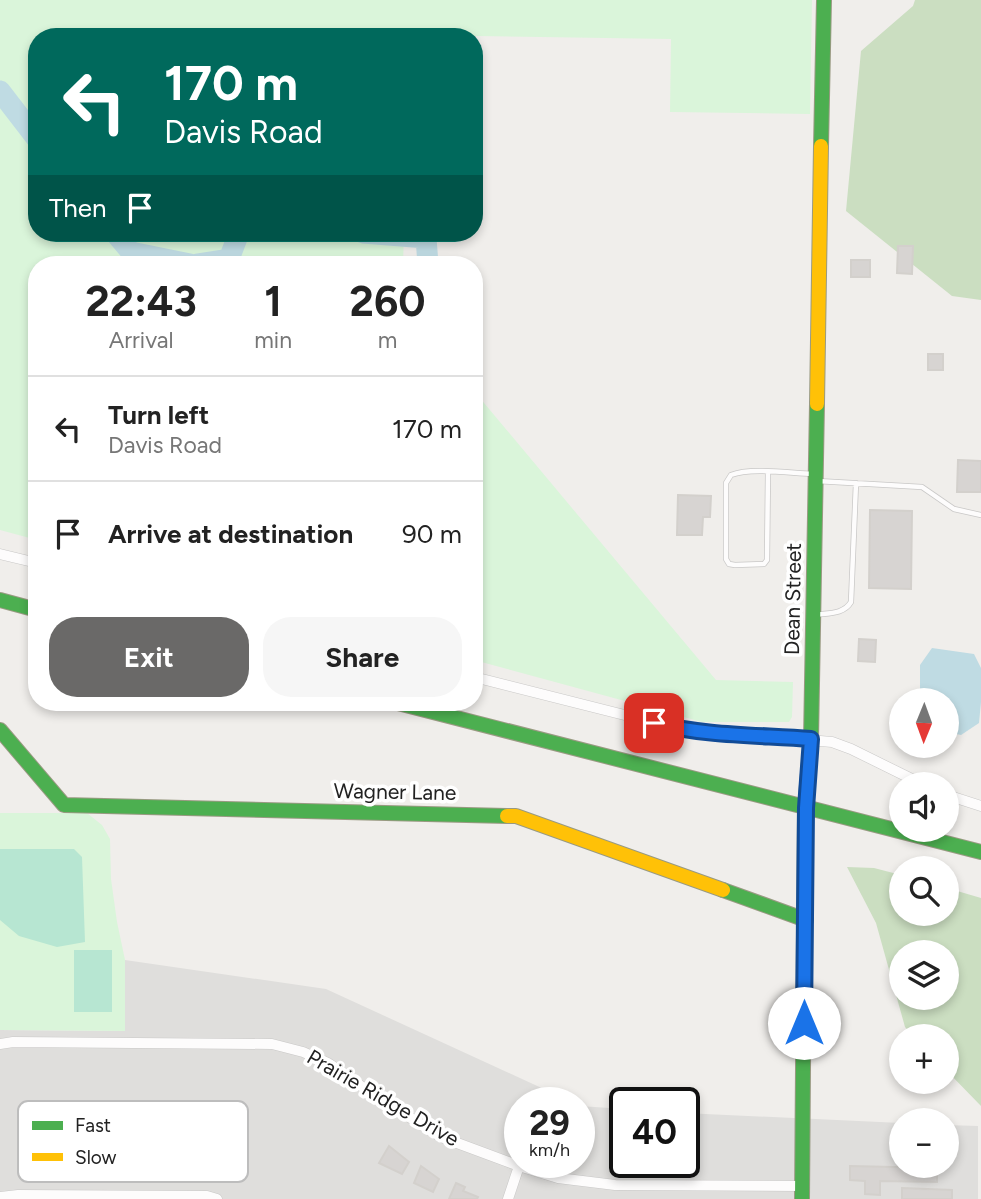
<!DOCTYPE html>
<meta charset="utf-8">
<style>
:root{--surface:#fff;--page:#f6f6f6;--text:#222;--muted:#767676;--line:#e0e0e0;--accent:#6a6968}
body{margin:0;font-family:Figtree,sans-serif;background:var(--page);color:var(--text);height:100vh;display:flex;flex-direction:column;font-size:26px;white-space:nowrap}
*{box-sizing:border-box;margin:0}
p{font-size:23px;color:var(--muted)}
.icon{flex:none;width:38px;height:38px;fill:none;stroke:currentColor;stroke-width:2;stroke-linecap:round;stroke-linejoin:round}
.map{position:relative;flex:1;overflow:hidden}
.details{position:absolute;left:28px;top:256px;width:455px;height:455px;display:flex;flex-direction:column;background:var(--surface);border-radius:28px;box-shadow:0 4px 10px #0003}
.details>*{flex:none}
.top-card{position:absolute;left:28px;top:28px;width:455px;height:214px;border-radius:28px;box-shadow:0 4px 10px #0003;background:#00695c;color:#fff;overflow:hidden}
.needle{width:46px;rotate:181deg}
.tools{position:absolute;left:889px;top:688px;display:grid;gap:14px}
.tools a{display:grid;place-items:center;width:70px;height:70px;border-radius:50%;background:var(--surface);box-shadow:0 4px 10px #0003;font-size:35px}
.speed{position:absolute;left:504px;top:1087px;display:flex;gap:14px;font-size:35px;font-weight:700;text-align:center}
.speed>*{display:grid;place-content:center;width:91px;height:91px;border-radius:50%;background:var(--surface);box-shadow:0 4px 10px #0003;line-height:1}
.speed small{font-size:18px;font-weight:400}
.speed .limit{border:4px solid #111;border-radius:10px;background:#fff;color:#111}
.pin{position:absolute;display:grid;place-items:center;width:60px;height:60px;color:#fff;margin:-30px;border-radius:14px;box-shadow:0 4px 10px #0006}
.me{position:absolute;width:77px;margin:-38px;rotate:0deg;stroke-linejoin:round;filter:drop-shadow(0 0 5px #0008)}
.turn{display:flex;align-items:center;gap:24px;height:147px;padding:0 21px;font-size:32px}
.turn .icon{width:91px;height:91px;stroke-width:2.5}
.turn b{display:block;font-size:49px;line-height:60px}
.then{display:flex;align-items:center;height:66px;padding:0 21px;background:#0003;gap:14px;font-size:26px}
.eta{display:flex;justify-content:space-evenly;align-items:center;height:119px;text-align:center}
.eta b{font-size:42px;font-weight:700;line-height:49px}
.action{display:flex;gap:14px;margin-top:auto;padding:14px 21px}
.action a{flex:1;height:80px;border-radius:28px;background:var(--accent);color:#fff;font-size:28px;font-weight:700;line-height:80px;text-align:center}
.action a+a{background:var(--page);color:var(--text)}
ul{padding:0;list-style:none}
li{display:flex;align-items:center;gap:21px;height:105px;padding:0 21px;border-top:2px solid var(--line)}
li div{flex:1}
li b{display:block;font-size:26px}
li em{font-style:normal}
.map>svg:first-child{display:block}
.residential{fill:#dfdedc}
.forest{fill:#cbdec1;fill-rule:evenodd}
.park{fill:#daf5da}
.pitch{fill:#b7e6d2}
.water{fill:#bfdbe3}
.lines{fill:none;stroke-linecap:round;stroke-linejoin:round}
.river{stroke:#bfdbe3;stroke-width:21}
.building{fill:#d7d4d2;stroke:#d3d0cc;stroke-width:2}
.lane-casing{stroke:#c9c8c7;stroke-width:6}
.street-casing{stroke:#c9c8c7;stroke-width:11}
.fast-casing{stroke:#999a82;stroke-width:16}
.slow-casing{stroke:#999a82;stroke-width:16}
.lane{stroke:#fdfcfc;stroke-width:4.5}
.street{stroke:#fdfcfc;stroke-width:10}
.fast{stroke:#4caf50;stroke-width:14}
.slow{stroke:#ffc107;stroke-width:14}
.route-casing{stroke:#114b97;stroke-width:18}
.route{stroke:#1a73e8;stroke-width:12}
.labels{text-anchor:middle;stroke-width:7;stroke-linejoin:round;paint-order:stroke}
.street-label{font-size:21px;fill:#222;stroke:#fff}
.key{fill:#fff;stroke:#bdbdbd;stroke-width:2}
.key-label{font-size:19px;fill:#222}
</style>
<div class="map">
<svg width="981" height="1199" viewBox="0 0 981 1199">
<rect width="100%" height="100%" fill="#f0eeeb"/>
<!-- residential -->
<path class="residential" d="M 125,960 L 326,989 L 572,1102 L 520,1102 L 520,1162 L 579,1162 L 579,1106 L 625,1109 L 625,1162 L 684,1162 L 684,1113 L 901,1123 L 901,1166 L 947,1166 L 947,1125 L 978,1126 L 978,1199 L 0,1199 L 0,1030 L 125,1031 Z"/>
<!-- forest -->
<path class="forest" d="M 915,0 L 981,0 L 981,300 L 952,296 L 846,211 L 861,51 L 913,6 Z
M 847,867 L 874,868 L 901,875 L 901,914 L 947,914 L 947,888 L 981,898 L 981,1106 L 947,1071 L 947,1036 L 913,1036 L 905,1027 L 876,923 ZM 901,952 L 947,952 L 947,998 L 901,998 Z"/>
<!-- park -->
<path class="park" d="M 0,0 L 812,0 L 810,114 L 670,112 L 671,39 L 408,35 L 407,37 L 37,37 L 37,233 L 404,233 L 403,264 L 37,264 L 37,540 L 0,530 Z
M 474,391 L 716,680 L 793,682 L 792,717 L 789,722 L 702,722 L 474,660 Z
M 0,813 L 87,813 L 102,825 L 110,839 L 111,879 L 117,922 L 125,960 L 125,1031 L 0,1030 Z"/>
<!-- pitch -->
<path class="pitch" d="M 0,849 L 74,849 L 82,857 L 85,942 L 57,947 L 19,936 L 0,920 Z
M 74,950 L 112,950 L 112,1012 L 74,1012 Z"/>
<!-- water -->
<path class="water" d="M 932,648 L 974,654 L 981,668 L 981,702 L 979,723 L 961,735 L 947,732 L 947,700 L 920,700 L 920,665 Z"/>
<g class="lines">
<!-- river -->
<path class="river" d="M 0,91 L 37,139
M 115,233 L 131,252 L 190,264
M 363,233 L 426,238 L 428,264
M 197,264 L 229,259 L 239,233"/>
</g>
<!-- building -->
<path class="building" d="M 898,246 L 913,246 L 912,274 L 897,273 Z
M 851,260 L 870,260 L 870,277 L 851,277 Z
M 928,354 L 943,354 L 943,370 L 928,370 Z
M 958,460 L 981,461 L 981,492 L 957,492 Z
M 678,495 L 711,496 L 710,517 L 703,517 L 702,535 L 677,535 Z
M 870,510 L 912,511 L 911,589 L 869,588 Z
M 859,639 L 876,640 L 875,662 L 858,661 Z
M 389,1146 L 409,1162 L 402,1174 L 379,1163 Z
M 421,1166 L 439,1179 L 433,1192 L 414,1183 Z
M 850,1166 L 937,1168 L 937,1182 L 880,1181 L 880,1195 L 865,1194 L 865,1181 L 850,1180 Z
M 456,1183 L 465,1187 L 463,1191 L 478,1197 L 477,1199 L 449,1199 Z
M 902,1188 L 952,1190 L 952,1199 L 902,1199 Z"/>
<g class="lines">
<defs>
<path id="lane" d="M 768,472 L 767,560 L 764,564 L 735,565 L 729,564 L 726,559 L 726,483 L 731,475 C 750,467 789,473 812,474
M 817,481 L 922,487 L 954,509 L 981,515
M 815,615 C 829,613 844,614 851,602 L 856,483"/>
<path id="street" d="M 0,554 L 37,563
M 474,677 L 680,729 L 832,742 L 851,749 L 922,784
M 947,795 L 981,806
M 0,1044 L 13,1042 L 272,1044 L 303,1052 L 328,1063 L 374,1095 L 441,1137 L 519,1166 L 558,1178 L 615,1185 L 802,1186
M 0,1197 L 18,1195 L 207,1196 L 217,1199
M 508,1199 L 519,1166"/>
<path id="fast" d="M 821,146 L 824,0
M 0,600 L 37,610
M 394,702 L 981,852
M 0,730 L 64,805 L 507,816
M 723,890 L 806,920
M 802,1199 L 805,808 L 811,739 L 817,404"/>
<path id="slow" d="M 817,404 L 821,146
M 507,816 L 516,816 L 723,890"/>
</defs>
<!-- lane casing -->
<use href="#lane" class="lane-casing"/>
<!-- street casing -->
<use href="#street" class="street-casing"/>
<!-- fast casing -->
<use href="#fast" class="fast-casing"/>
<!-- slow casing -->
<use href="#slow" class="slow-casing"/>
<!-- lane -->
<use href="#lane" class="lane"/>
<!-- street -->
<use href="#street" class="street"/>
<!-- fast -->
<use href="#fast" class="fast"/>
<!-- slow -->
<use href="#slow" class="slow"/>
</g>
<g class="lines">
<defs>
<path id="route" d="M 654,723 C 705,736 759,735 811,739 L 806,808 L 804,1023"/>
</defs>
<!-- route casing -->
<use href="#route" class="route-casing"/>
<!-- route -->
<use href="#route" class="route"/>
</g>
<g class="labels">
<!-- street labels -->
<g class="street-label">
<text transform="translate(793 599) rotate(-89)" y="7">Dean Street</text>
<text transform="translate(395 792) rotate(1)" y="7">Wagner Lane</text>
<text transform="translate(383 1098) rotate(30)" y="7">Prairie Ridge Drive</text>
</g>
</g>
<!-- legend -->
<rect x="18" y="1101" width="230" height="81" rx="10" class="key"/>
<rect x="32" y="1121" width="31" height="9" fill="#4caf50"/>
<rect x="32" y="1153" width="31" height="8" fill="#ffc107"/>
<g class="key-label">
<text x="75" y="1132">Fast</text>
<text x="75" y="1164">Slow</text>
</g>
</svg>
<div class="tools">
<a><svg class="needle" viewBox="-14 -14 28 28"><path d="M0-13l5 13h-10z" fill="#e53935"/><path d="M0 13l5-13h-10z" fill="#767676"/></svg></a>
<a><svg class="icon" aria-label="sound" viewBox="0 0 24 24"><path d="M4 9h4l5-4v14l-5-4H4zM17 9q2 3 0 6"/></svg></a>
<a><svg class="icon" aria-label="search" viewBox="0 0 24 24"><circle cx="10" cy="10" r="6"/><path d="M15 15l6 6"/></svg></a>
<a><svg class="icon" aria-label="layers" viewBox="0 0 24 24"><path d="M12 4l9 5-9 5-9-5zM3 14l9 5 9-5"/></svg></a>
<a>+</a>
<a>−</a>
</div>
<div class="speed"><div>29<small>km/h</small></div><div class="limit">40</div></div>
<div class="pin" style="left:654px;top:723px;background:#d93025"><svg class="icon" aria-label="arrive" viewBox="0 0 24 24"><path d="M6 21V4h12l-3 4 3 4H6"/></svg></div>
<svg class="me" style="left:804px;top:1023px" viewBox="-20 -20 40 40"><circle r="19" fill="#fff"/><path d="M0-13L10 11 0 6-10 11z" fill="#1a73e8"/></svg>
<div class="top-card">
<div class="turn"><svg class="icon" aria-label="left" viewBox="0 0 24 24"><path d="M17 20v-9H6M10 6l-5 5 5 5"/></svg><div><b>170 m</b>Davis Road</div></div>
<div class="then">Then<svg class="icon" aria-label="arrive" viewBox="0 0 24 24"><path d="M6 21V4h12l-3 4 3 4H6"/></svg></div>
</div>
<section class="details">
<div class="eta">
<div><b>22:43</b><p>Arrival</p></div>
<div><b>1</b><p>min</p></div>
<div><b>260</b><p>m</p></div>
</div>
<ul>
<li><svg class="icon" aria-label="left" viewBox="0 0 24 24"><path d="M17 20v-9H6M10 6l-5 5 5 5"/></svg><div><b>Turn left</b><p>Davis Road</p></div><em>170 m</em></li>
<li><svg class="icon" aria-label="arrive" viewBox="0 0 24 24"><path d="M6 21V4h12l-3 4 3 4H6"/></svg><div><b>Arrive at destination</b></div><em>90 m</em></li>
</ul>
<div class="action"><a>Exit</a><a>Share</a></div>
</section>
</div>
